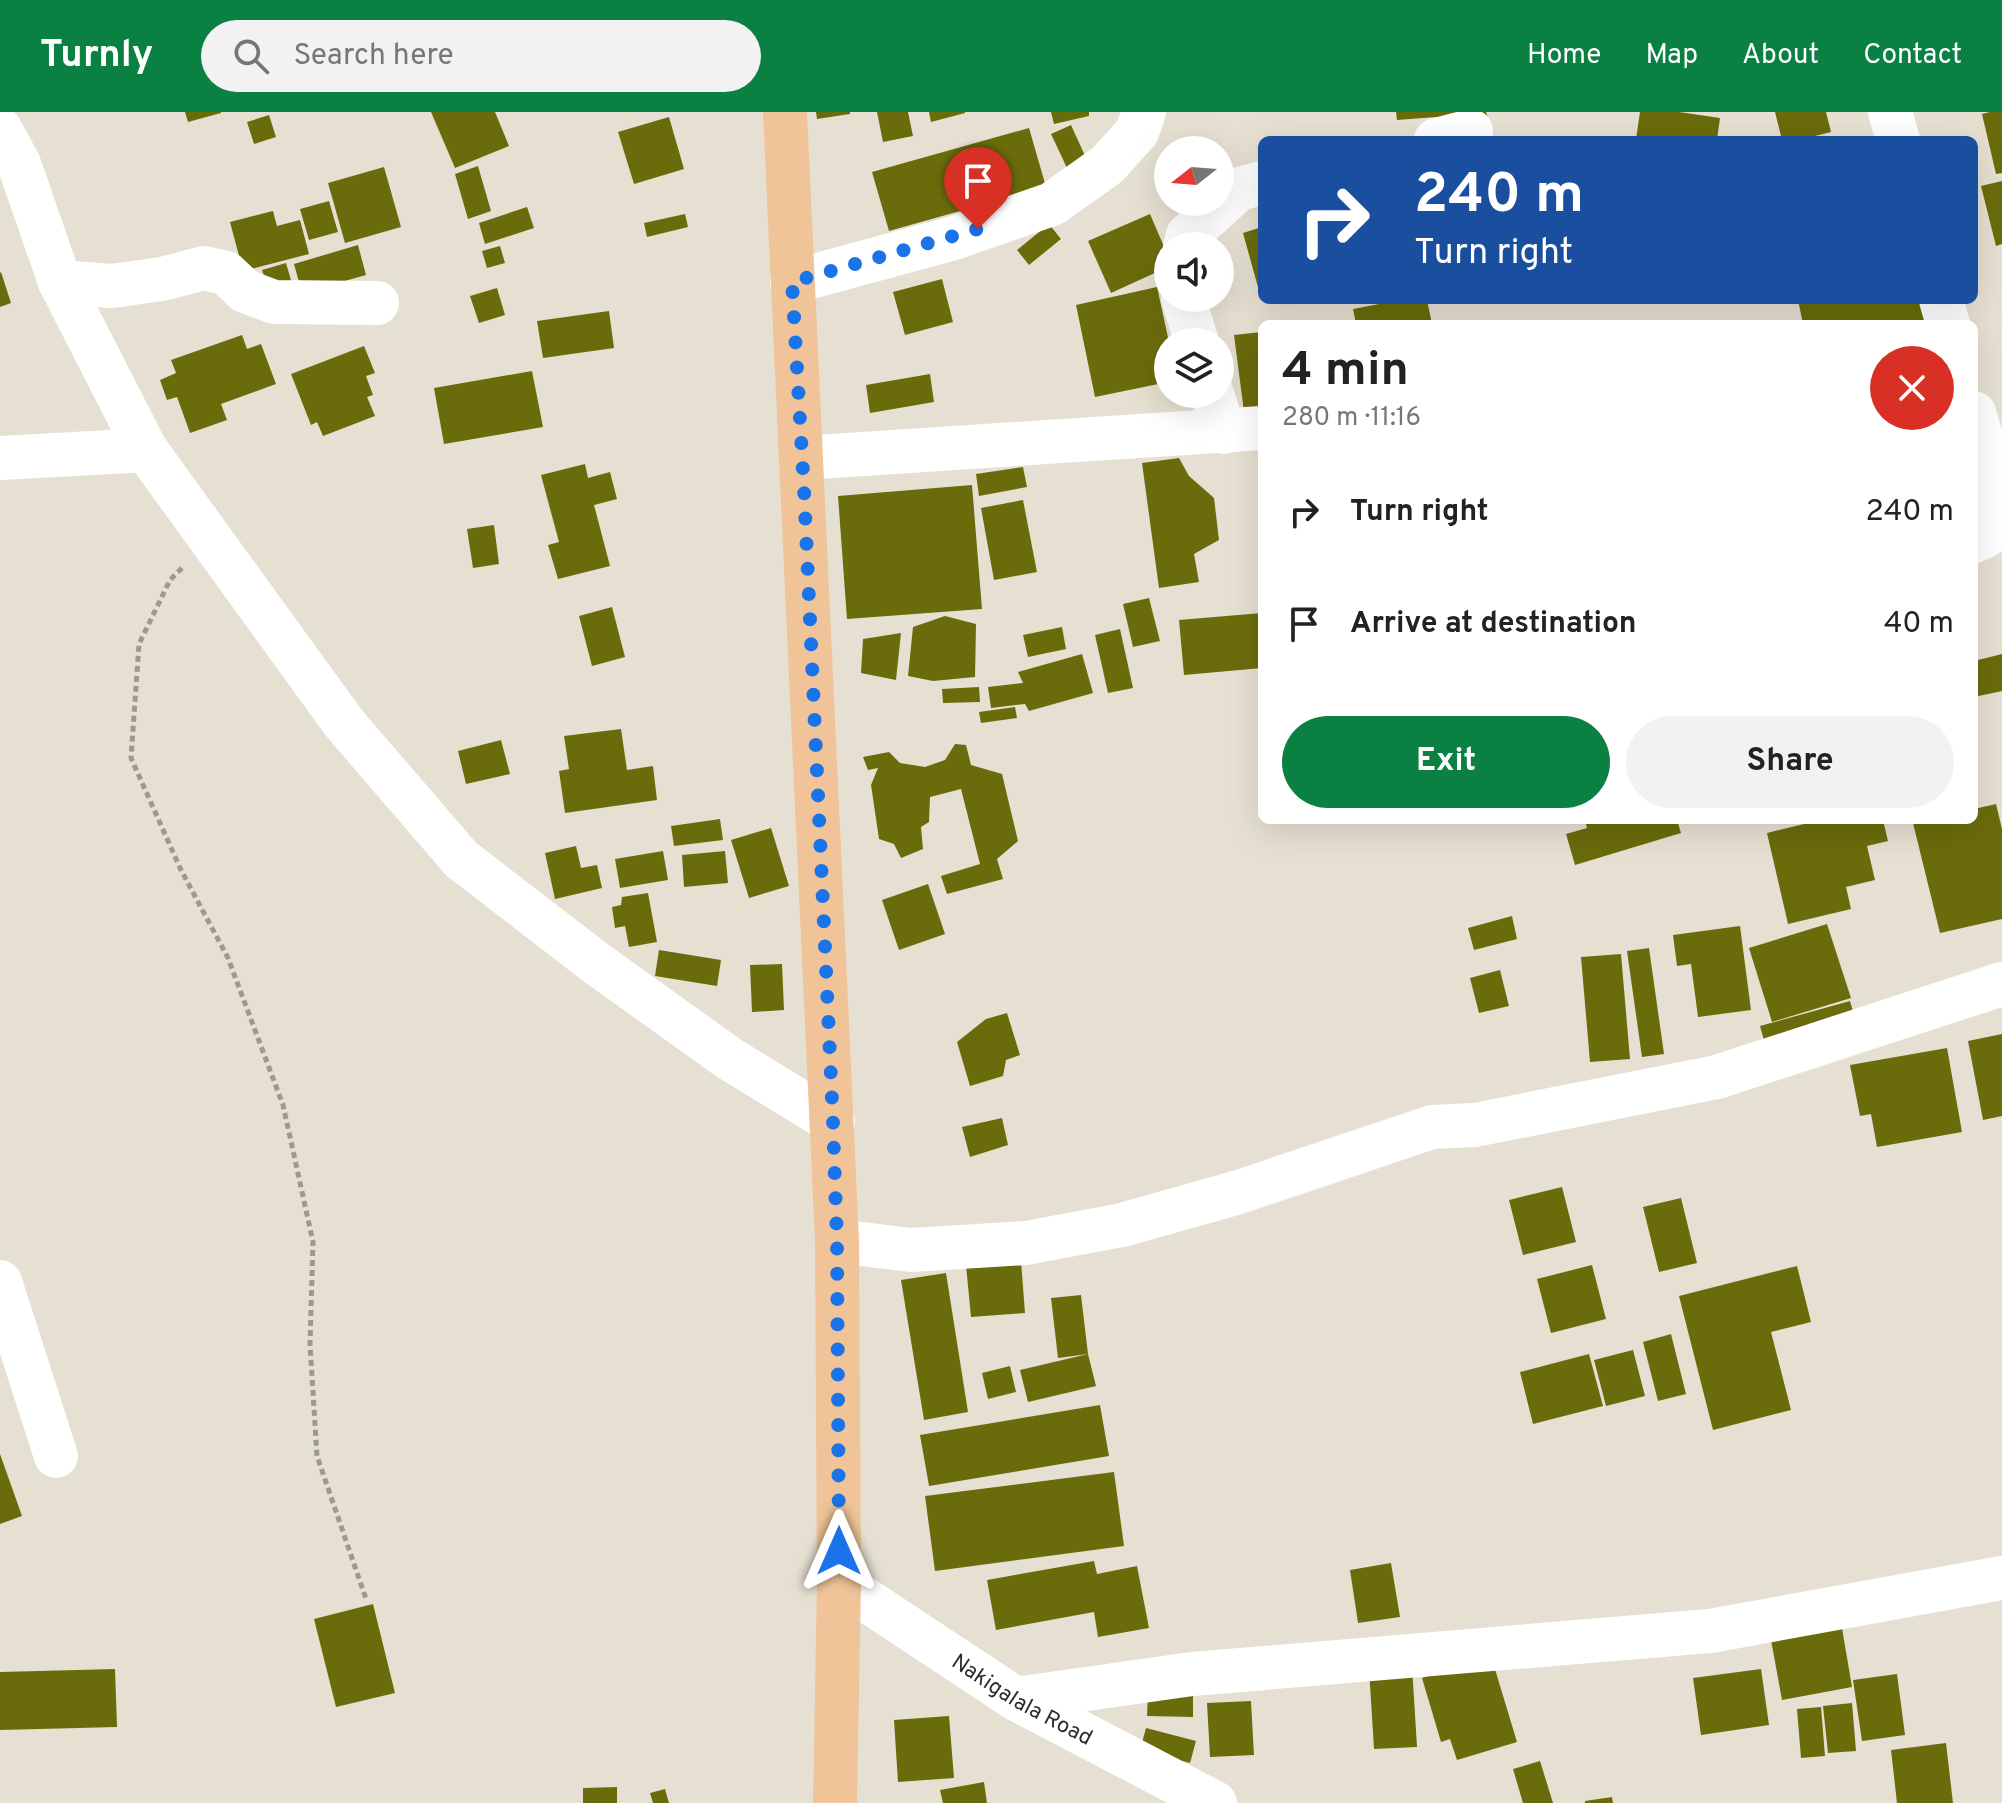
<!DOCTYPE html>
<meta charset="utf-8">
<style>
:root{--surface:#fff;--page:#f2f2f2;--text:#222;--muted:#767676;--accent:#0b8043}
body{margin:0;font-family:Overpass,sans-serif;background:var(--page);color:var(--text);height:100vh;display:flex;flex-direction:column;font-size:30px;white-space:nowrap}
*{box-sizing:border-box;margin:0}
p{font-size:26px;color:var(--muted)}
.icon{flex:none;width:44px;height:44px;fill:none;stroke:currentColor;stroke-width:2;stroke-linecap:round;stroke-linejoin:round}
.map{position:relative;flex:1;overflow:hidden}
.sheet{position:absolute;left:1258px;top:208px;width:720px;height:504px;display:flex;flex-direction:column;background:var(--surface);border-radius:12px;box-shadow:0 8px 32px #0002}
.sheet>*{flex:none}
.guide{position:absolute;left:1258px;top:24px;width:720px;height:168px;border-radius:12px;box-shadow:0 8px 32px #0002;background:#1a4fa0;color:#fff;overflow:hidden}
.needle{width:52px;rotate:253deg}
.tools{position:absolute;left:1154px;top:24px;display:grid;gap:16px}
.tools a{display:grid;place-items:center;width:80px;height:80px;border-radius:50%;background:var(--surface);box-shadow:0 8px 32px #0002;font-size:40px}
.pin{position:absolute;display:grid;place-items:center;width:68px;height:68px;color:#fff;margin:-82px -34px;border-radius:50% 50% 50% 0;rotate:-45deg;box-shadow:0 0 8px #0007}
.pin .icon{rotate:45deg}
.me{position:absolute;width:88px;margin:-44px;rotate:0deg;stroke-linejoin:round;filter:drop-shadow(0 0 6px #0008)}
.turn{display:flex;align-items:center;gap:28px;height:168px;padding:0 24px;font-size:36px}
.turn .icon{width:104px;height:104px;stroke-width:2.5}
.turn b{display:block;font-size:56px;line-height:68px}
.round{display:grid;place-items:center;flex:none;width:84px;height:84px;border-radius:42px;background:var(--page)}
.summary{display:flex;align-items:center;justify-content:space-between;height:136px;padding:0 24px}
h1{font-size:48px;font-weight:700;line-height:60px}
.cta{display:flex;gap:16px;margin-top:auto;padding:16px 24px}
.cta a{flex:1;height:92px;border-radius:48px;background:var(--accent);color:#fff;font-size:32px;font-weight:700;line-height:92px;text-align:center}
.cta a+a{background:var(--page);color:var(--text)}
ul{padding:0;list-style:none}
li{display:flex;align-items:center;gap:24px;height:112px;padding:0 24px}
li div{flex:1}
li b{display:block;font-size:30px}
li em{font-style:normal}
header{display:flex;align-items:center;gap:48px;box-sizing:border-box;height:112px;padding:0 40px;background:var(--accent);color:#fff}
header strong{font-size:38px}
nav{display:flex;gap:44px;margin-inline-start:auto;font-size:28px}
.search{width:560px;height:72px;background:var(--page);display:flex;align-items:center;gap:20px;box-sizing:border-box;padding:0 28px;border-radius:44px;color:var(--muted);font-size:30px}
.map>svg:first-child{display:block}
.building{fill:#6a6c0b}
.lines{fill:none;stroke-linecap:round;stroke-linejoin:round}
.path{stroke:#9e998f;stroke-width:5;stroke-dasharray:6 4;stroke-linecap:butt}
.minor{stroke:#fff;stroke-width:44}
.major{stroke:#f0c498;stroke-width:44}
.route{stroke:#1a73e8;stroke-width:14;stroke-dasharray:0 25.2}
.labels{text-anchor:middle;stroke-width:8;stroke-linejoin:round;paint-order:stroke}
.street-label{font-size:22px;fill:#302e29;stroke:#f3eddf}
</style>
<header>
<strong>Turnly</strong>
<div class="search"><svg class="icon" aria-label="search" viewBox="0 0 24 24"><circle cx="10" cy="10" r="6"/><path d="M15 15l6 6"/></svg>Search here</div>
<nav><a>Home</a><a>Map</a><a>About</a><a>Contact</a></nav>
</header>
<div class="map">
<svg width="2002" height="1691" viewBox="0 0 2002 1691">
<rect width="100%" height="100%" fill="#e6e0d2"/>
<!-- building -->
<path class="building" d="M 185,0 L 221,0 L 221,1 L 188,10 Z
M 431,0 L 495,0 L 509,34 L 455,56 Z
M 816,0 L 850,0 L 850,2 L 817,7 Z
M 877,0 L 908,0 L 913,24 L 883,30 Z
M 929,0 L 965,0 L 965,1 L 931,10 Z
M 1051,0 L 1089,0 L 1089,4 L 1054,12 Z
M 1396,0 L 1486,0 L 1489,9 L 1438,19 L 1436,5 L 1397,8 Z
M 1640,0 L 1679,0 L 1720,6 L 1717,28 L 1636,27 Z
M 1775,0 L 1826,0 L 1831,20 L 1799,28 L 1782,28 Z
M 1990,0 L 2002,0 L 2002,61 L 1996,62 L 1982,2 Z
M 269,3 L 276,25 L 254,32 L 247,10 Z
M 669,5 L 684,57 L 634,72 L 618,20 Z
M 1071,13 L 1086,46 L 1067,56 L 1051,22 Z
M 1029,16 L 1046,75 L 889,119 L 872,60 Z
M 478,54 L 491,99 L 468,107 L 455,62 Z
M 384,55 L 401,115 L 345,131 L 328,71 Z
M 2002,69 L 2002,132 L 1996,134 L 1981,74 Z
M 329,89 L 338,120 L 309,128 L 300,97 Z
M 527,95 L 534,116 L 485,132 L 479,111 Z
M 273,99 L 277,114 L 300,108 L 309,142 L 243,159 L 230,110 Z
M 685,102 L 688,115 L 647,125 L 644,111 Z
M 1150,102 L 1168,144 L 1168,155 L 1111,181 L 1088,129 Z
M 1049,112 L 1061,127 L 1029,153 L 1017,138 Z
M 1262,115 L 1262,185 L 1261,186 L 1243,121 Z
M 358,133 L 366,163 L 302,181 L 294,152 Z
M 500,134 L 505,151 L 487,156 L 482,139 Z
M 286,151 L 293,175 L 270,182 L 262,158 Z
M 1,160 L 11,191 L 0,195 L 0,161 Z
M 942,167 L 953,210 L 905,223 L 893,180 Z
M 1157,175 L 1169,230 L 1168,270 L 1095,285 L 1076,193 Z
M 497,176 L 505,203 L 479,211 L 470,184 Z
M 1400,188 L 1427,188 L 1432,212 L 1356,212 L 1353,197 Z
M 1798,188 L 1928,188 L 1933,209 L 1920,212 L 1803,212 Z
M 609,199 L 614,236 L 543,246 L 537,209 Z
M 1262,220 L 1262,298 L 1244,300 L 1234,223 Z
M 242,223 L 247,237 L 261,232 L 276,272 L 221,292 L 227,308 L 190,321 L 177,285 L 167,288 L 160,268 L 176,261 L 171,248 Z
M 364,234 L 375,261 L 366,264 L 373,283 L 367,285 L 375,304 L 323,324 L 317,310 L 311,313 L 291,262 Z
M 532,259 L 543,315 L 444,332 L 434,276 Z
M 930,262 L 934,290 L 870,301 L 866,273 Z
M 1179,346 L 1189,364 L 1214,386 L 1219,428 L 1194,442 L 1199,470 L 1159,476 L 1142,351 Z
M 585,352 L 588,366 L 610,360 L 617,387 L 594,393 L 610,454 L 558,467 L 548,433 L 559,430 L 541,363 Z
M 1023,355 L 1027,375 L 979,384 L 976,362 Z
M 972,373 L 982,497 L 847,507 L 838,384 Z
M 1023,388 L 1037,460 L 994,468 L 981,396 Z
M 494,413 L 499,452 L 473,456 L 467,417 Z
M 1149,486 L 1160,529 L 1133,535 L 1123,492 Z
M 612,495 L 625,545 L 592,554 L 579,504 Z
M 1262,501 L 1262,556 L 1184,563 L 1179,508 Z
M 945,504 L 976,512 L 975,565 L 933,569 L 908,564 L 913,515 Z
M 1062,515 L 1066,537 L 1028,545 L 1023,523 Z
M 1120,517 L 1133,576 L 1108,581 L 1095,523 Z
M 901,521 L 896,568 L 861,561 L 863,527 Z
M 1082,542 L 1093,581 L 1029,599 L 1025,592 L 991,596 L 988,575 L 1023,571 L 1018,560 Z
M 2002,542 L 2002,579 L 1974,585 L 1974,549 Z
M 979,575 L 980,590 L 943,591 L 942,577 Z
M 1015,595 L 1017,606 L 981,611 L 979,600 Z
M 621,617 L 627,658 L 653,654 L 657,688 L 565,701 L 559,659 L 569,657 L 564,624 Z
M 501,628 L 510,662 L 466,672 L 458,639 Z
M 955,632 L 966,633 L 971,653 L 1002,662 L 1018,729 L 997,747 L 1003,767 L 947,782 L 941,764 L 980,752 L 961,677 L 930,685 L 929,710 L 921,715 L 923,737 L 901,746 L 894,732 L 879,727 L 871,673 L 878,656 L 868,658 L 863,645 L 889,640 L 900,651 L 925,655 L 945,648 Z
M 1996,692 L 2002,717 L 2002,807 L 1940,821 L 1913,711 L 1927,708 L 1974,708 L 1974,697 Z
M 720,707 L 723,728 L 674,734 L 671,714 Z
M 1585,708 L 1677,708 L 1681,721 L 1575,753 L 1566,722 L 1587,716 Z
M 1821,708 L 1883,708 L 1888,729 L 1867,734 L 1875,768 L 1846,775 L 1851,797 L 1788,812 L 1767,721 Z
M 771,716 L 789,774 L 749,786 L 731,728 Z
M 576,734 L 581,756 L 597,753 L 602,776 L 555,787 L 545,741 Z
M 663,739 L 668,768 L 620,776 L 615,747 Z
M 725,739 L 728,771 L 684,775 L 682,743 Z
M 928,772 L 945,822 L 899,838 L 882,788 Z
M 648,781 L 657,830 L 629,835 L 625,814 L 615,816 L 612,795 L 621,793 L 622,785 Z
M 1512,804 L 1517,827 L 1474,838 L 1468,816 Z
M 1827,812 L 1851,886 L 1772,910 L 1749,836 Z
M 1740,814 L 1751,898 L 1698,905 L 1691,852 L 1677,854 L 1673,823 Z
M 1649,836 L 1664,942 L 1642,945 L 1627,839 Z
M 659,838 L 721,848 L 717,874 L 655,864 Z
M 1621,842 L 1630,947 L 1590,950 L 1581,845 Z
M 782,852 L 784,898 L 752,900 L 750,853 Z
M 1500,858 L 1509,894 L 1479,901 L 1470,866 Z
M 1850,889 L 1857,914 L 1767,939 L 1760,914 Z
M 1007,901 L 1020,943 L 1006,948 L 1003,964 L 970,974 L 957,930 L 986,907 Z
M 2002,922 L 2002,1004 L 1983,1008 L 1968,929 Z
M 1947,936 L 1962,1020 L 1877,1035 L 1871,1002 L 1860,1004 L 1850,953 Z
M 1002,1006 L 1008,1033 L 970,1045 L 962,1015 Z
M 1562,1075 L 1576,1130 L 1523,1143 L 1509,1088 Z
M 1681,1086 L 1697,1151 L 1659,1160 L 1643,1095 Z
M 1021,1149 L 1025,1201 L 971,1205 L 966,1153 Z
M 1592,1153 L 1606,1207 L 1551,1221 L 1537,1167 Z
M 1797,1154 L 1811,1210 L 1771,1220 L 1791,1298 L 1713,1318 L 1679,1184 Z
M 946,1161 L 968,1300 L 924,1308 L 901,1168 Z
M 1081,1183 L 1088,1242 L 1096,1274 L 1028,1290 L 1020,1258 L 1088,1242 L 1058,1246 L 1051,1186 Z
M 1671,1222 L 1686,1282 L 1658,1289 L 1643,1230 Z
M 1633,1238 L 1645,1284 L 1606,1294 L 1594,1248 Z
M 1589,1242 L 1603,1294 L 1533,1312 L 1520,1260 Z
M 1010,1254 L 1016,1280 L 988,1287 L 982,1261 Z
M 1100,1293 L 1109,1344 L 929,1374 L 920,1323 Z
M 0,1342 L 22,1404 L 0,1412 Z
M 1114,1360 L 1124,1434 L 935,1459 L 925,1384 Z
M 1094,1449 L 1097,1462 L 1137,1454 L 1149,1516 L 1098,1525 L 1094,1500 L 996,1518 L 987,1468 Z
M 1391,1451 L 1400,1505 L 1358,1511 L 1350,1458 Z
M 373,1492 L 395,1581 L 336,1595 L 314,1507 Z
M 1842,1516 L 1852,1575 L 1782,1588 L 1771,1528 Z
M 1491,1544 L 1517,1630 L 1457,1648 L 1450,1627 L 1441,1630 L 1422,1566 Z
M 1412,1554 L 1417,1635 L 1374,1637 L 1369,1557 Z
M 115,1557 L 117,1615 L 0,1618 L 0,1560 Z
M 1761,1557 L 1769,1613 L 1701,1623 L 1693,1566 Z
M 1897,1562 L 1905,1623 L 1862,1629 L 1853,1568 Z
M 1148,1582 L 1193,1584 L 1193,1605 L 1147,1604 Z
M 1251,1589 L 1254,1643 L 1210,1645 L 1207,1591 Z
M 1852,1591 L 1856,1639 L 1828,1641 L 1823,1594 Z
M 1821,1595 L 1825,1644 L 1801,1646 L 1797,1597 Z
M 949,1604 L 954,1666 L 898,1670 L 894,1608 Z
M 1146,1616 L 1196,1629 L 1190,1651 L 1140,1638 Z
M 1946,1631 L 1953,1691 L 1897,1691 L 1891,1638 Z
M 1540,1649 L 1553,1691 L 1523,1691 L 1513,1657 Z
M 984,1670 L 987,1691 L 943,1691 L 940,1678 Z
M 617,1675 L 617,1691 L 583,1691 L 583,1676 Z
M 665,1677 L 669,1691 L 653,1691 L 650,1681 Z
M 1612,1685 L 1613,1691 L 1585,1691 L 1585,1689 Z"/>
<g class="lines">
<!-- path -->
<path class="path" d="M 182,456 L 170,468 L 139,532 L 131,646 L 181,758 L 228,846 L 283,993 L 313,1130 L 310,1232 L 317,1344 L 366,1487"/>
<!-- minor -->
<g class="minor">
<path d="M 1890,0 L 1898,28"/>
<path d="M 0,17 L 19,52 L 60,170 L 146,338 L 344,611 L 461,747 L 596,851 L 730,947 L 833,1010"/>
<path d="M 1436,28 L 1471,19"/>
<path d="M 1185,134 L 1188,123 L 1239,77 L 1262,71"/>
<path d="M 60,170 L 112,174 L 162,167 L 204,156 L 226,161 L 245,179 L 274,190 L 377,191"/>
<path d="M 792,170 L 954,126 L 1052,92 L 1107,53 L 1137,20 L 1144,0"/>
<path d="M 1183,186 L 1197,230"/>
<path d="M 1941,188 L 1948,212"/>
<path d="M 1212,282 L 1224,320"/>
<path d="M 1974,301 C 1982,328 2002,389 1995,414 C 1991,422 1981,427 1974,429"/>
<path d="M 0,346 L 146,338"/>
<path d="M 802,346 L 1262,316"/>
<path d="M 837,1129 L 911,1138 L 1026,1131 L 1122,1113 L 1239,1080 L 1432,1015 L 1475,1013 L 1717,965 L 2002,872"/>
<path d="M 0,1170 L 56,1344"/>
<path id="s1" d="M 839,1470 L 1016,1587 L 1215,1691"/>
<path d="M 1016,1587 L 1192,1562 L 1710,1519 L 2002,1466"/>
</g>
<!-- major -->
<path class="major" d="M 785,0 L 837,1129 L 839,1470 L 835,1691"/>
</g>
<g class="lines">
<!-- route -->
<path class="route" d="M 839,1439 L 837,1129 L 833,1010 L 804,377 L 792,170 L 978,117"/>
</g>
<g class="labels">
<!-- street labels -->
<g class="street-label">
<text dy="8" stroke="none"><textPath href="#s1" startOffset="218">Nakigalala Road</textPath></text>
</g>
</g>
</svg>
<div class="tools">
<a><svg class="needle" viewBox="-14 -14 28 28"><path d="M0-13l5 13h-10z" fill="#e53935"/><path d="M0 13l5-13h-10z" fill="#767676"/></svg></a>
<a><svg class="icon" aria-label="sound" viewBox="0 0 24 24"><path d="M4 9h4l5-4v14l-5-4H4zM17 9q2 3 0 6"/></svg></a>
<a><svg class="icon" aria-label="layers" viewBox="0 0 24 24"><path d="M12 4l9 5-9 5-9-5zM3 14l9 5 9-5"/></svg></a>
</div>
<div class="pin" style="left:978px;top:117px;background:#d93025"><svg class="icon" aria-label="arrive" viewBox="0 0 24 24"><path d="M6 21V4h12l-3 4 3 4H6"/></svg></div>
<svg class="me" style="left:839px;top:1439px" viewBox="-20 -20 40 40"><path d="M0-17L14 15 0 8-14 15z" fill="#1a73e8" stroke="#fff" stroke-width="4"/></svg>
<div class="guide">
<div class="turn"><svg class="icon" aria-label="right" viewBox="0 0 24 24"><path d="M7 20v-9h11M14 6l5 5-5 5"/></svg><div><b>240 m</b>Turn right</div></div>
</div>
<section class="sheet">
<div class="summary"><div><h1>4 min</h1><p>280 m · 11:16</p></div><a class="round" style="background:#d93025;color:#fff"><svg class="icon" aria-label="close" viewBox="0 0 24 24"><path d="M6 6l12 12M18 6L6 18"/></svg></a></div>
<ul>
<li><svg class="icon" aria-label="right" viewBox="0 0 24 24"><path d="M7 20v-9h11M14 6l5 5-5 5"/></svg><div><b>Turn right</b></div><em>240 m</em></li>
<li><svg class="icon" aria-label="arrive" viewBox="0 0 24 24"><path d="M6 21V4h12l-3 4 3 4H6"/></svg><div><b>Arrive at destination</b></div><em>40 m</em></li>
</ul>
<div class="cta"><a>Exit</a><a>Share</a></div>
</section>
</div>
